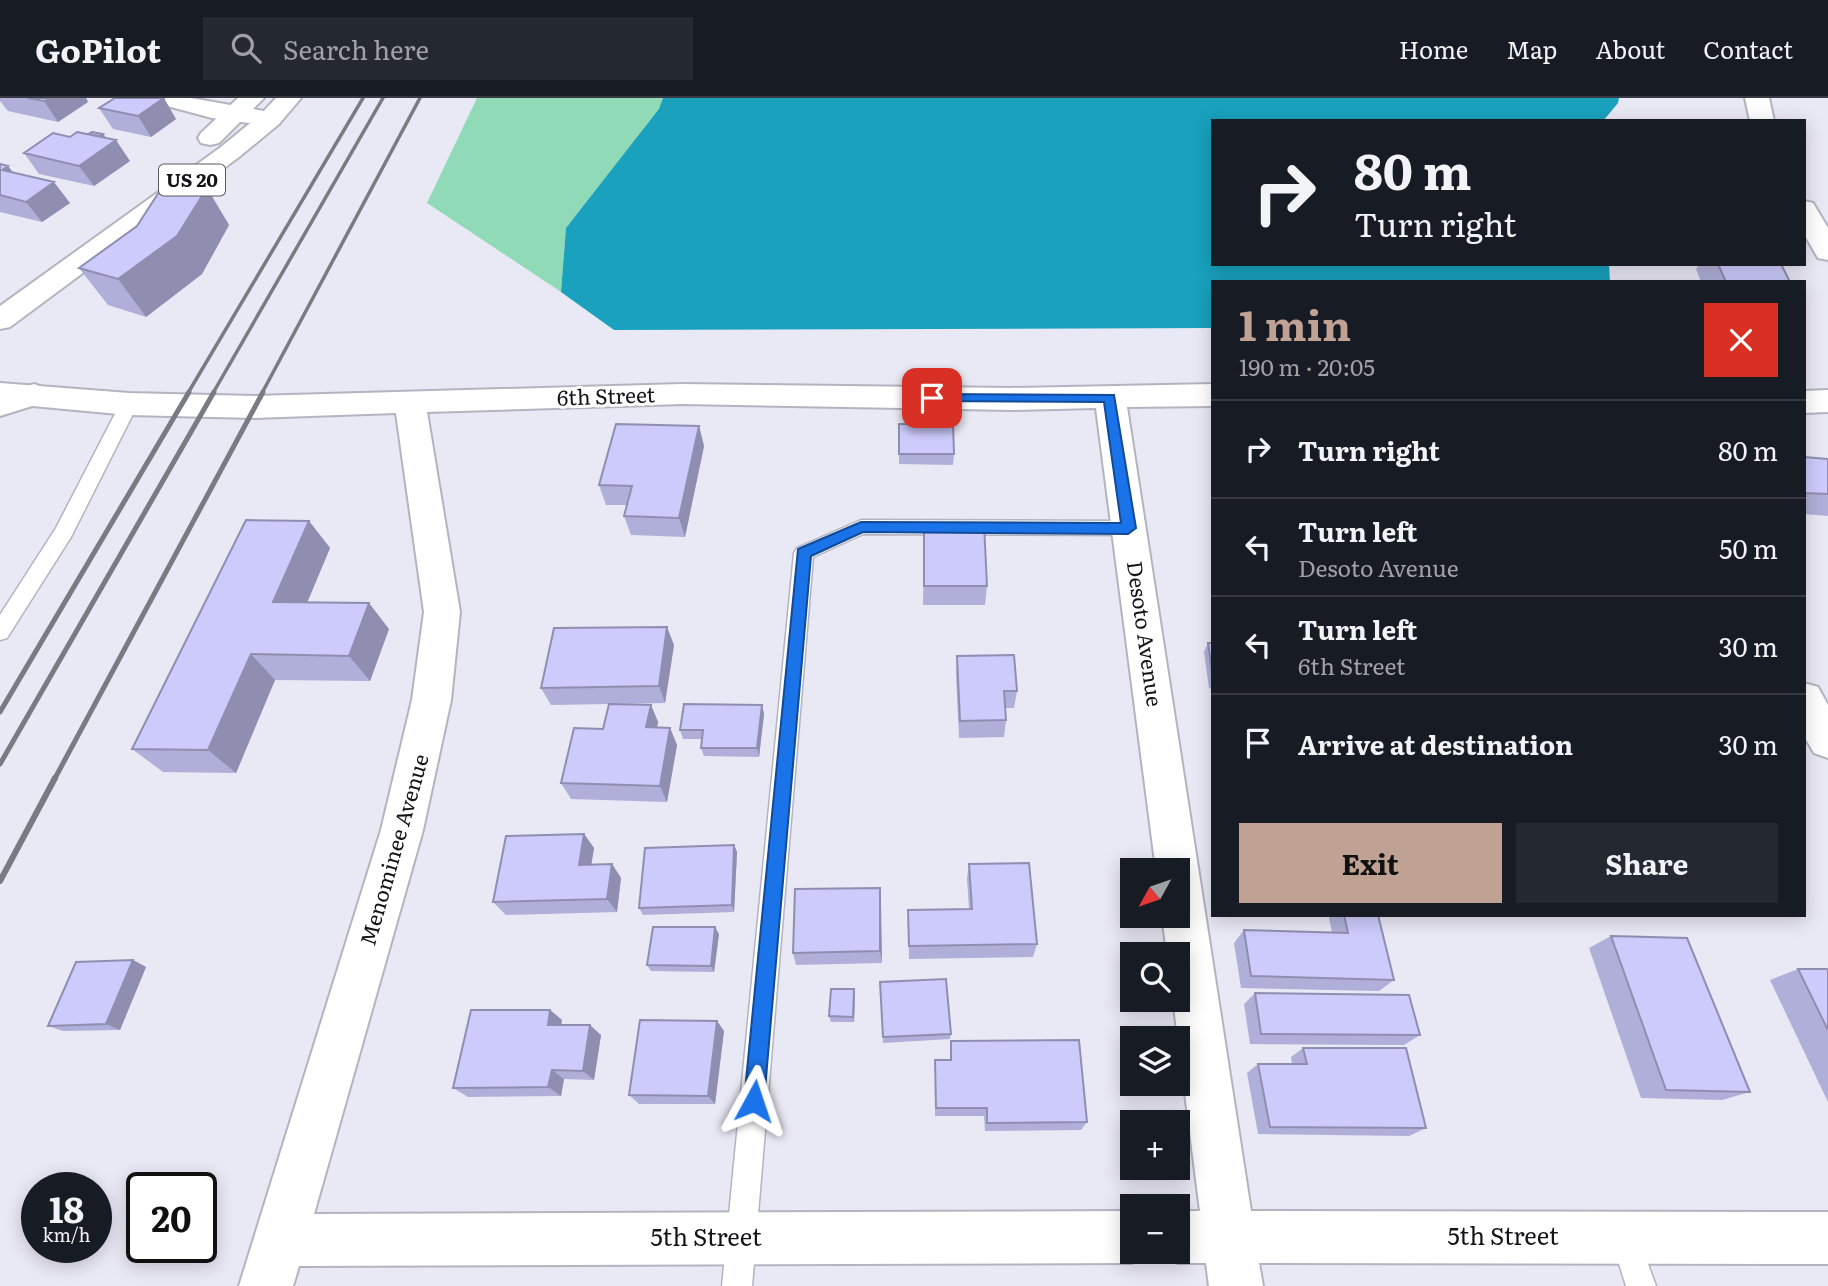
<!DOCTYPE html>
<meta charset="utf-8">
<style>
:root{--surface:#171b24;--page:#242831;--text:#f1f3f6;--muted:#9ea1a6;--line:#363941;--accent:#c0a294}
body{margin:0;font-family:Literata,serif;background:var(--page);color:var(--text);height:100vh;display:flex;flex-direction:column;font-size:26px;white-space:nowrap}
*{box-sizing:border-box;margin:0}
p{font-size:23px;color:var(--muted)}
.icon{flex:none;width:38px;height:38px;fill:none;stroke:currentColor;stroke-width:2;stroke-linecap:round;stroke-linejoin:round}
.map{position:relative;flex:1;overflow:hidden}
.drawer{position:absolute;left:1211px;top:182px;width:595px;height:637px;display:flex;flex-direction:column;background:var(--surface);border-radius:0px;box-shadow:0 4px 18px #0003}
.drawer>*{flex:none}
.guide{position:absolute;left:1211px;top:21px;width:595px;height:147px;border-radius:0px;box-shadow:0 4px 18px #0003;background:#171b24;color:var(--text);overflow:hidden}
.needle{width:46px;rotate:230deg}
.controls{position:absolute;left:1120px;top:760px;display:grid;gap:14px}
.controls a{display:grid;place-items:center;width:70px;height:70px;border-radius:0px;background:var(--surface);box-shadow:0 4px 18px #0003;font-size:35px}
.speed{position:absolute;left:21px;top:1074px;display:flex;gap:14px;font-size:35px;font-weight:700;text-align:center}
.speed>*{display:grid;place-content:center;width:91px;height:91px;border-radius:50%;background:var(--surface);box-shadow:0 4px 18px #0003;line-height:1}
.speed small{font-size:18px;font-weight:400}
.speed .limit{border:4px solid #111;border-radius:10px;background:#fff;color:#111}
.pin{position:absolute;display:grid;place-items:center;width:60px;height:60px;color:#fff;margin:-30px;border-radius:14px;box-shadow:0 4px 10px #0006}
.me{position:absolute;width:77px;margin:-38px;rotate:5deg;stroke-linejoin:round;filter:drop-shadow(0 0 5px #0008)}
.turn{display:flex;align-items:center;gap:24px;height:147px;padding:0 28px;font-size:32px}
.turn .icon{width:91px;height:91px;stroke-width:2.5}
.turn b{display:block;font-size:49px;line-height:60px}
.round{display:grid;place-items:center;flex:none;width:74px;height:74px;border-radius:0px;background:var(--page)}
.summary{display:flex;align-items:center;justify-content:space-between;height:119px;padding:0 28px}
h1{font-size:42px;font-weight:700;line-height:52px;color:var(--accent)}
.primary-button{display:flex;gap:14px;margin-top:auto;padding:14px 28px}
.primary-button a{flex:1;height:80px;border-radius:0px;background:var(--accent);color:#111;font-size:28px;font-weight:700;line-height:80px;text-align:center}
.primary-button a+a{background:var(--page);color:var(--text)}
ul{padding:0;list-style:none}
li{display:flex;align-items:center;gap:21px;height:98px;padding:0 28px;border-top:2px solid var(--line)}
li div{flex:1}
li b{display:block;font-size:26px}
li em{font-style:normal}
header{display:flex;align-items:center;gap:42px;box-sizing:border-box;height:98px;padding:0 35px;background:var(--surface);border-bottom:2px solid var(--line)}
header strong{font-size:33px}
nav{display:flex;gap:38px;margin-inline-start:auto;font-size:24px}
.search{width:490px;height:63px;background:var(--page);display:flex;align-items:center;gap:18px;box-sizing:border-box;padding:0 24px;border-radius:0px;color:var(--muted);font-size:26px}
.map>svg:first-child{display:block}
.green{fill:#91dab8}
.water{fill:#19a1be}
.lines{fill:none;stroke-linecap:round;stroke-linejoin:round}
.lane-casing{stroke:#b4b4c0;stroke-width:3}
.street-casing{stroke:#b4b4c0;stroke-width:4}
.primary-casing{stroke:#b4b4c0;stroke-width:4}
.highway-casing{stroke:#b4b4c0;stroke-width:4}
.lane{fill:#fff;fill-rule:evenodd}
.street{fill:#fff;fill-rule:evenodd}
.primary{fill:#fff;fill-rule:evenodd}
.highway{fill:#fff;fill-rule:evenodd}
.rail-far2{stroke:#7a7a82;stroke-width:3.5}
.rail-far1{stroke:#7a7a82;stroke-width:5}
.rail{stroke:#7a7a82;stroke-width:6}
.wall{fill:#b0afd9}
.shaded-wall{fill:#908eb0}
.building{fill:#cdcbfc;stroke:#908eb0;stroke-width:2}
.route{fill:#1a73e8;stroke:#114b97;stroke-width:2}
.labels{text-anchor:middle;stroke-width:6;stroke-linejoin:round;paint-order:stroke}
.shield{fill:#fff;stroke:#5a5a5d;stroke-width:2}
.shield-label{font-size:19px;font-weight:bold;fill:#141418}
.street-label{font-size:21px;fill:#141418;stroke:#fff}
.near-street-label{font-size:24px;fill:#141418;stroke:#fff}
</style>
<header>
<strong>GoPilot</strong>
<div class="search"><svg class="icon" aria-label="search" viewBox="0 0 24 24"><circle cx="10" cy="10" r="6"/><path d="M15 15l6 6"/></svg>Search here</div>
<nav><a>Home</a><a>Map</a><a>About</a><a>Contact</a></nav>
</header>
<div class="map">
<svg width="1828" height="1188" viewBox="0 0 1828 1188">
<rect width="100%" height="100%" fill="#e9e8f5"/>
<!-- green -->
<path class="green" d="M 477,0 L 663,0 L 660,11 L 566,130 L 561,194 L 427,105 Z"/>
<!-- water -->
<path class="water" d="M 663,0 L 1619,0 L 1618,5 L 1603,23 L 1213,23 L 1213,166 L 1609,166 L 1610,184 L 1213,184 L 1213,230 L 614,232 L 561,194 L 566,130 L 659,11 Z"/>
<g class="lines">
<defs>
<path id="lane" d="M 129,300 L 138,306 L 71,439 L 7,540 L 0,542 L 0,517 L 56,430 L 120,306 Z
M 861,422 L 1128,423 L 1135,425 L 1137,430 L 1135,435 L 1128,437 L 863,436 L 813,459 L 752,1188 L 722,1188 L 794,455 L 797,450 Z
M 1625,1126 L 1635,1130 L 1656,1188 L 1626,1188 L 1611,1140 L 1615,1130 Z"/>
<path id="street" d="M 152,0 L 191,0 L 270,14 L 279,16 L 282,21 L 279,26 L 270,28 L 212,20 L 156,5 Z
M 1745,0 L 1769,0 L 1774,23 L 1750,23 Z
M 1804,103 L 1813,105 L 1828,130 L 1828,162 L 1818,160 L 1804,136 Z
M 0,285 L 129,295 L 254,298 L 682,286 L 1011,290 L 1213,286 L 1213,308 L 1127,309 L 1251,1113 L 1828,1114 L 1828,1166 L 1259,1165 L 1263,1188 L 1209,1188 L 1206,1165 L 1178,1165 L 1160,1157 L 1158,1153 L 1178,1153 L 1178,1113 L 1200,1113 L 1173,901 L 1178,901 L 1178,856 L 1167,856 L 1162,817 L 1178,817 L 1178,772 L 1156,772 L 1096,310 L 1011,312 L 682,306 L 427,314 L 460,514 L 451,602 L 423,732 L 314,1116 L 1132,1113 L 1132,1153 L 1152,1153 L 1150,1157 L 1132,1165 L 299,1168 L 293,1188 L 239,1188 L 381,732 L 412,602 L 424,514 L 396,315 L 254,320 L 129,317 L 0,305 Z
M 1828,292 L 1828,314 L 1804,315 L 1804,293 Z
M 1804,585 L 1818,589 L 1828,607 L 1828,660 L 1814,655 L 1804,638 Z"/>
<path id="primary" d="M 34,286 L 45,290 L 50,297 L 45,304 L 0,318 L 0,296 Z"/>
<path id="highway" d="M 238,0 L 264,0 L 219,45 L 210,47 L 201,45 L 198,40 L 201,35 Z
M 276,0 L 301,0 L 279,26 L 239,59 L 10,229 L 0,231 L 0,208 L 221,49 L 261,16 Z"/>
</defs>
<!-- lane casing -->
<use href="#lane" class="lane-casing"/>
<!-- street casing -->
<use href="#street" class="street-casing"/>
<!-- primary casing -->
<use href="#primary" class="primary-casing"/>
<!-- highway casing -->
<use href="#highway" class="highway-casing"/>
<!-- lane -->
<use href="#lane" class="lane"/>
<!-- street -->
<use href="#street" class="street"/>
<!-- primary -->
<use href="#primary" class="primary"/>
<!-- highway -->
<use href="#highway" class="highway"/>
<!-- rail-far2 -->
<path class="rail-far2" d="M 188,295 L 363,0
M 213,295 L 383,0
M 262,295 L 420,0"/>
<!-- rail-far1 -->
<path class="rail-far1" d="M 0,614 L 189,294
M 0,666 L 214,294
M 54,682 L 263,294"/>
<!-- rail -->
<path class="rail" d="M 0,783 L 55,680"/>
</g>
<!-- wall -->
<path class="wall" d="M 0,0 L 86,0 L 88,4 L 58,24 L 8,13 L 0,3 Z
M 99,10 L 176,21 L 151,39 L 113,31 Z
M 88,36 L 103,36 L 130,63 L 94,88 L 39,76 L 24,55 Z
M 0,66 L 13,74 L 70,105 L 42,124 L 0,114 Z
M 207,90 L 229,127 L 202,176 L 146,219 L 108,207 L 79,170 Z
M 1700,166 L 1781,166 L 1790,184 L 1701,184 L 1696,171 Z
M 899,326 L 954,356 L 953,367 L 899,366 Z
M 699,328 L 704,348 L 685,439 L 631,437 L 624,418 L 627,407 L 606,407 L 599,387 Z
M 1804,359 L 1828,361 L 1828,418 L 1804,416 Z
M 309,423 L 330,450 L 307,505 L 389,531 L 370,583 L 275,582 L 236,675 L 163,674 L 132,651 Z
M 924,426 L 987,488 L 985,507 L 923,507 Z
M 1208,545 L 1213,545 L 1213,591 L 1209,590 L 1204,554 Z
M 674,547 L 665,605 L 618,606 L 651,607 L 658,624 L 657,630 L 670,630 L 677,647 L 667,704 L 571,701 L 561,685 L 603,631 L 609,606 L 551,607 L 541,590 Z
M 957,558 L 1017,593 L 1014,610 L 1005,610 L 1006,622 L 1004,639 L 959,640 L 956,576 Z
M 762,607 L 764,616 L 759,659 L 704,658 L 701,650 L 702,641 L 683,641 L 680,632 Z
M 584,736 L 594,750 L 591,767 L 612,766 L 621,780 L 617,814 L 506,817 L 493,804 Z
M 734,747 L 737,754 L 734,814 L 643,817 L 639,810 Z
M 969,766 L 1037,846 L 1033,859 L 909,861 L 908,812 L 969,811 L 967,780 Z
M 880,790 L 882,865 L 796,867 L 793,855 Z
M 1332,817 L 1378,817 L 1394,882 L 1379,893 L 1241,890 L 1234,845 L 1244,832 L 1332,834 L 1329,820 Z
M 719,836 L 714,874 L 651,873 L 647,867 Z
M 1611,838 L 1750,994 L 1722,1002 L 1641,1000 L 1589,850 Z
M 133,862 L 146,869 L 120,932 L 63,933 L 48,928 Z
M 1798,871 L 1828,871 L 1828,1004 L 1770,882 Z
M 880,884 L 951,936 L 950,941 L 883,945 Z
M 1255,895 L 1420,937 L 1404,947 L 1250,946 L 1244,906 Z
M 855,897 L 854,924 L 831,924 L 829,918 Z
M 550,912 L 562,922 L 561,927 L 601,937 L 594,982 L 564,981 L 561,998 L 468,999 L 453,990 Z
M 717,923 L 724,933 L 715,1006 L 639,1006 L 629,997 Z
M 951,943 L 1087,1024 L 1081,1032 L 985,1033 L 984,1018 L 935,1018 L 935,962 L 950,962 Z
M 1303,950 L 1426,1030 L 1409,1038 L 1258,1036 L 1247,975 L 1258,966 L 1292,966 L 1291,959 Z"/>
<!-- shaded-wall -->
<path class="shaded-wall" d="M 49,0 L 86,0 L 88,4 L 58,24 L 44,3 Z
M 164,0 L 176,21 L 151,39 L 138,18 Z
M 103,36 L 110,46 L 116,42 L 130,63 L 94,88 L 79,68 L 92,44 Z
M 8,68 L 24,88 L 2,72 Z
M 54,84 L 70,105 L 42,124 L 26,104 Z
M 207,90 L 229,127 L 202,176 L 146,219 L 118,181 Z
M 699,328 L 704,348 L 685,439 L 679,420 Z
M 309,423 L 330,450 L 296,531 L 273,504 Z
M 369,505 L 389,531 L 370,583 L 349,558 Z
M 667,529 L 674,547 L 665,605 L 659,588 Z
M 251,556 L 275,582 L 236,675 L 208,652 Z
M 651,607 L 658,624 L 653,646 L 646,629 Z
M 762,607 L 764,616 L 759,659 L 757,650 Z
M 670,630 L 677,647 L 667,704 L 660,688 Z
M 584,736 L 594,750 L 589,781 L 579,767 Z
M 734,747 L 737,754 L 734,814 L 732,807 Z
M 612,766 L 621,780 L 617,814 L 607,801 Z
M 880,790 L 881,803 L 882,865 L 880,853 Z
M 715,829 L 719,836 L 714,874 L 711,868 Z
M 133,862 L 146,869 L 120,932 L 106,926 Z
M 854,891 L 855,897 L 854,924 L 853,919 Z
M 550,912 L 562,922 L 559,937 L 548,927 Z
M 717,923 L 724,933 L 715,1006 L 708,998 Z
M 590,927 L 601,937 L 594,982 L 583,973 Z
M 552,972 L 564,981 L 561,998 L 548,989 Z"/>
<!-- building -->
<path class="building" d="M 28,0 L 49,0 L 44,3 Z
M 115,0 L 164,0 L 138,18 L 99,10 Z
M 77,34 L 116,42 L 79,68 L 24,55 L 53,35 L 70,39 Z
M 92,34 L 103,36 L 100,38 L 88,36 Z
M 0,66 L 8,68 L 2,72 L 54,84 L 26,104 L 0,97 Z
M 207,90 L 177,138 L 118,181 L 79,170 L 137,128 L 161,91 Z
M 1718,166 L 1781,166 L 1790,184 L 1726,184 Z
M 616,326 L 699,328 L 679,420 L 624,418 L 632,388 L 599,387 Z
M 899,326 L 953,326 L 954,356 L 899,356 Z
M 1804,359 L 1828,361 L 1828,396 L 1804,395 Z
M 246,422 L 309,423 L 273,504 L 369,505 L 349,558 L 251,556 L 208,652 L 132,651 Z
M 924,426 L 984,426 L 987,488 L 924,488 Z
M 667,529 L 659,588 L 541,590 L 554,530 Z
M 1208,545 L 1213,545 L 1213,579 Z
M 1014,557 L 1017,593 L 1004,593 L 1006,622 L 960,623 L 957,558 Z
M 609,606 L 651,607 L 646,629 L 670,630 L 660,688 L 561,685 L 574,630 L 603,631 Z
M 684,606 L 762,607 L 757,650 L 701,650 L 703,632 L 680,632 Z
M 584,736 L 579,767 L 612,766 L 607,801 L 493,804 L 506,738 Z
M 734,747 L 732,807 L 639,810 L 645,750 Z
M 1029,765 L 1037,846 L 909,848 L 908,812 L 972,811 L 969,766 Z
M 880,790 L 880,853 L 793,855 L 795,791 Z
M 1344,817 L 1378,817 L 1394,882 L 1251,878 L 1244,832 L 1348,835 Z
M 653,829 L 715,829 L 711,868 L 647,867 Z
M 1611,838 L 1687,840 L 1750,994 L 1666,992 Z
M 133,862 L 106,926 L 48,928 L 76,864 Z
M 1798,871 L 1828,871 L 1828,932 Z
M 946,881 L 951,936 L 883,939 L 880,884 Z
M 831,891 L 854,891 L 853,919 L 829,918 Z
M 1255,895 L 1409,897 L 1420,937 L 1261,936 Z
M 471,912 L 550,912 L 548,927 L 590,927 L 583,973 L 552,972 L 548,989 L 453,990 Z
M 640,922 L 717,923 L 708,998 L 629,997 Z
M 1079,942 L 1087,1024 L 987,1025 L 987,1010 L 936,1010 L 935,962 L 951,962 L 951,943 Z
M 1303,950 L 1406,950 L 1426,1030 L 1270,1029 L 1258,966 L 1307,966 Z"/>
<!-- route -->
<path class="route" d="M 932,296 L 1114,297 L 1136,430 L 1128,436 L 863,434 L 811,458 L 764,1003 L 761,1010 L 754,1013 L 747,1010 L 744,1003 L 798,451 L 861,424 L 1121,425 L 1104,304 L 927,303 L 927,297 Z"/>
<g class="labels">
<!-- shield labels -->
<rect class="shield" x="159" y="66.5" width="66" height="31" rx="5"/>
<g class="shield-label">
<text x="192" y="89">US 20</text>
</g>
<!-- street labels -->
<g class="street-label">
<text transform="translate(606 299) rotate(-2)" y="7">6th Street</text>
<text transform="translate(1144 536) rotate(82)" y="7">Desoto Avenue</text>
<text transform="translate(395 752) rotate(-74)" y="7">Menominee Avenue</text>
</g>
<!-- near-street labels -->
<g class="near-street-label">
<text x="1503" y="1147">5th Street</text>
<text x="706" y="1148">5th Street</text>
</g>
</g>
</svg>
<div class="controls">
<a><svg class="needle" viewBox="-14 -14 28 28"><path d="M0-13l5 13h-10z" fill="#e53935"/><path d="M0 13l5-13h-10z" fill="#9ea1a6"/></svg></a>
<a><svg class="icon" aria-label="search" viewBox="0 0 24 24"><circle cx="10" cy="10" r="6"/><path d="M15 15l6 6"/></svg></a>
<a><svg class="icon" aria-label="layers" viewBox="0 0 24 24"><path d="M12 4l9 5-9 5-9-5zM3 14l9 5 9-5"/></svg></a>
<a>+</a>
<a>−</a>
</div>
<div class="speed"><div>18<small>km/h</small></div><div class="limit">20</div></div>
<div class="pin" style="left:932px;top:300px;background:#d93025"><svg class="icon" aria-label="arrive" viewBox="0 0 24 24"><path d="M6 21V4h12l-3 4 3 4H6"/></svg></div>
<svg class="me" style="left:754px;top:1003px" viewBox="-20 -20 40 40"><path d="M0-17L14 15 0 8-14 15z" fill="#1a73e8" stroke="#fff" stroke-width="4"/></svg>
<div class="guide">
<div class="turn"><svg class="icon" aria-label="right" viewBox="0 0 24 24"><path d="M7 20v-9h11M14 6l5 5-5 5"/></svg><div><b>80 m</b>Turn right</div></div>
</div>
<section class="drawer">
<div class="summary"><div><h1>1 min</h1><p>190 m · 20:05</p></div><a class="round" style="background:#d93025;color:#fff"><svg class="icon" aria-label="close" viewBox="0 0 24 24"><path d="M6 6l12 12M18 6L6 18"/></svg></a></div>
<ul>
<li><svg class="icon" aria-label="right" viewBox="0 0 24 24"><path d="M7 20v-9h11M14 6l5 5-5 5"/></svg><div><b>Turn right</b></div><em>80 m</em></li>
<li><svg class="icon" aria-label="left" viewBox="0 0 24 24"><path d="M17 20v-9H6M10 6l-5 5 5 5"/></svg><div><b>Turn left</b><p>Desoto Avenue</p></div><em>50 m</em></li>
<li><svg class="icon" aria-label="left" viewBox="0 0 24 24"><path d="M17 20v-9H6M10 6l-5 5 5 5"/></svg><div><b>Turn left</b><p>6th Street</p></div><em>30 m</em></li>
<li><svg class="icon" aria-label="arrive" viewBox="0 0 24 24"><path d="M6 21V4h12l-3 4 3 4H6"/></svg><div><b>Arrive at destination</b></div><em>30 m</em></li>
</ul>
<div class="primary-button"><a>Exit</a><a>Share</a></div>
</section>
</div>
